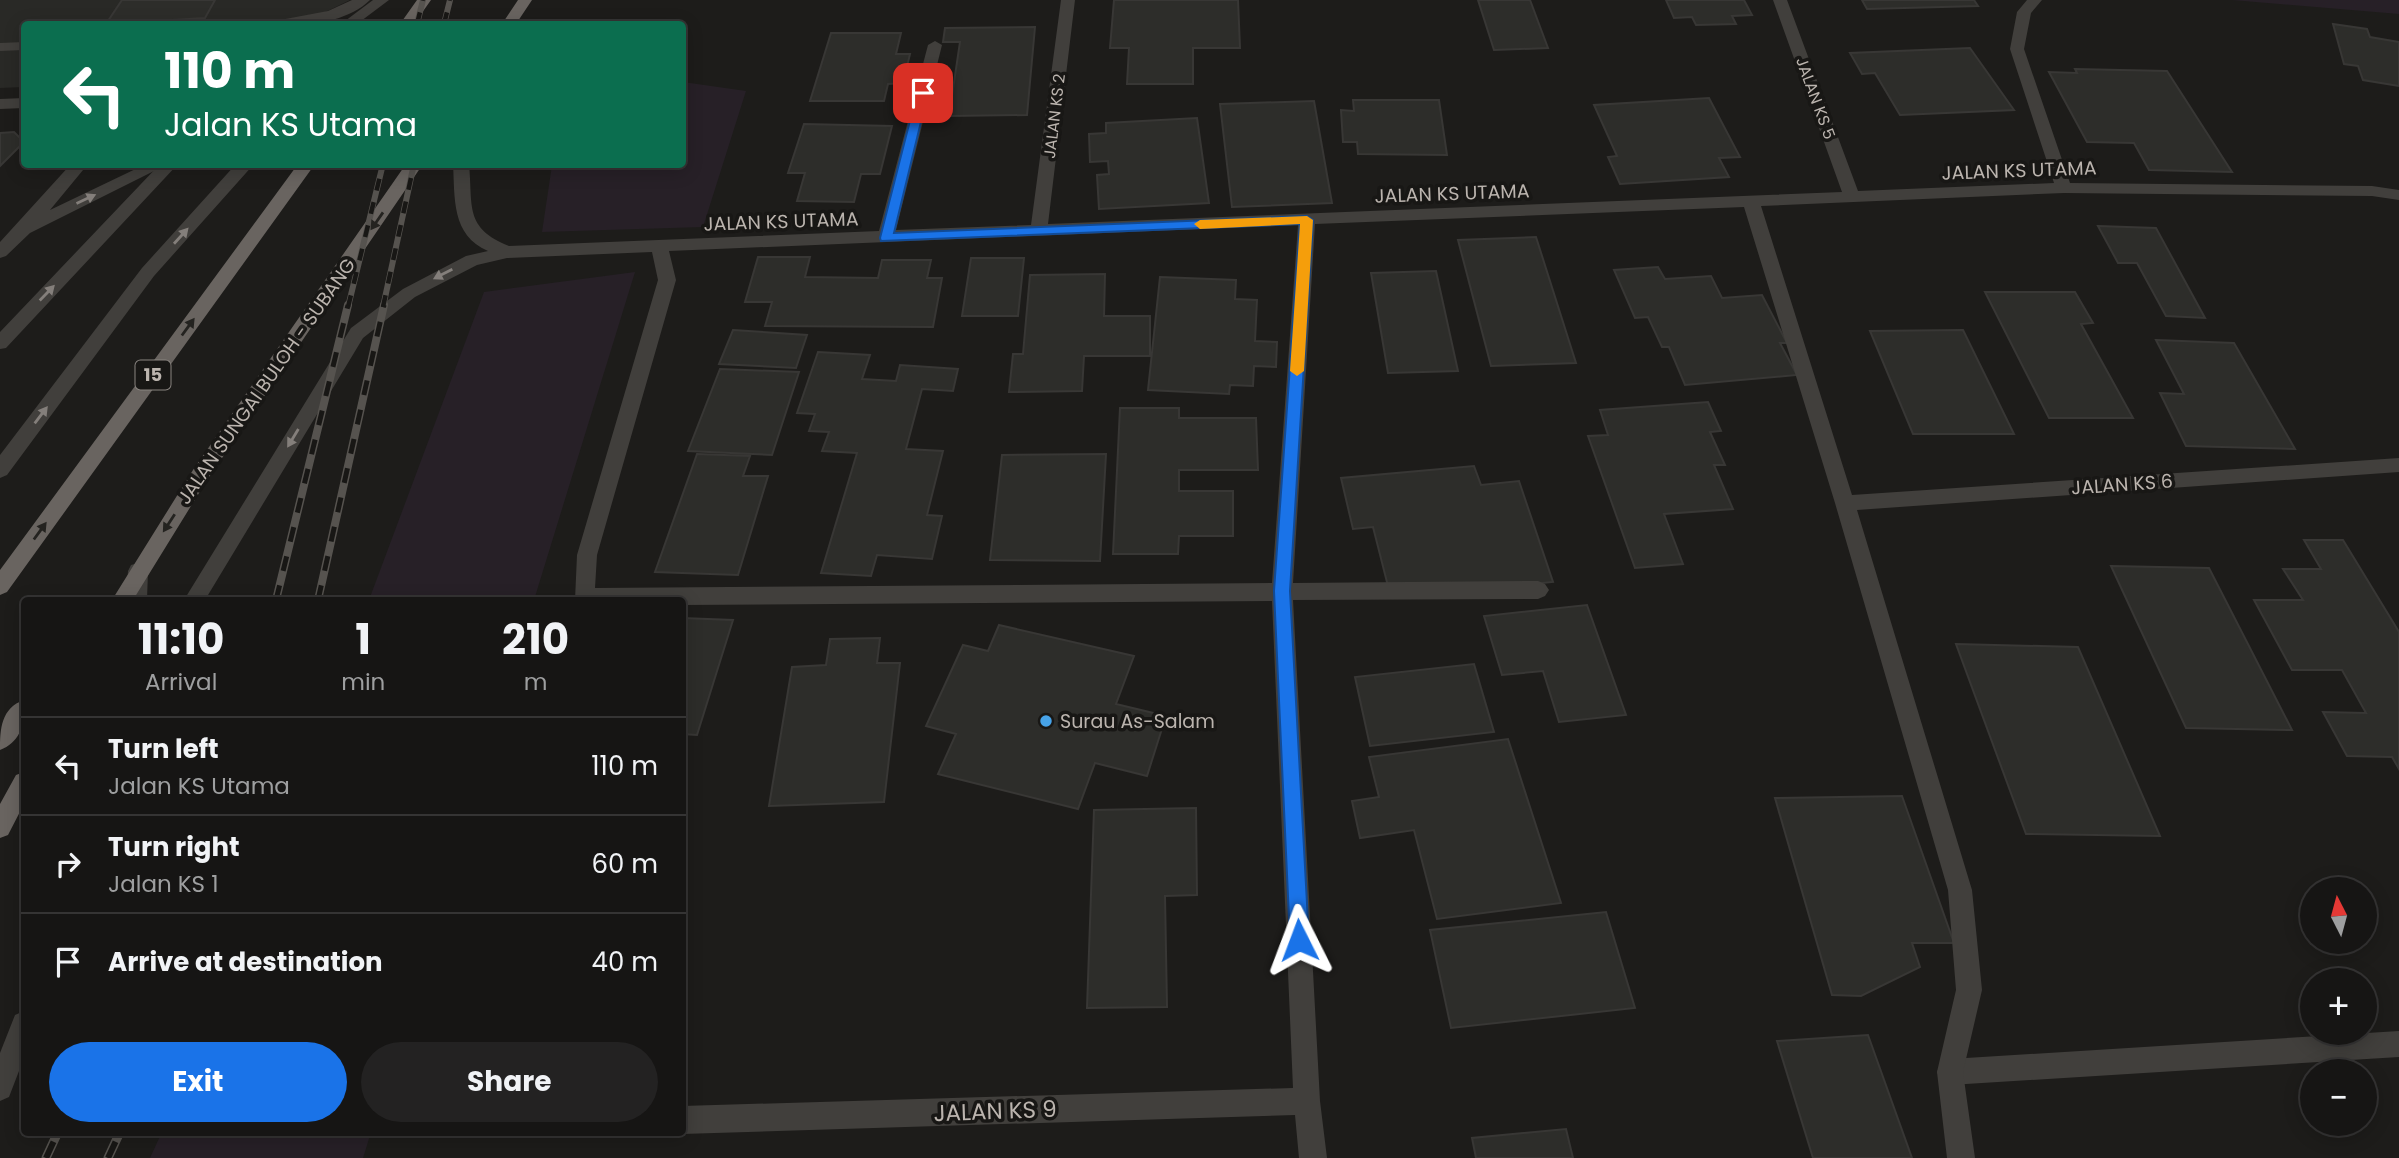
<!DOCTYPE html>
<meta charset="utf-8">
<style>
:root{--surface:#161514;--page:#232222;--text:#f1f3f6;--muted:#9e9fa0;--line:#353434;--accent:#1a73e8}
body{margin:0;font-family:Poppins,sans-serif;background:var(--page);color:var(--text);height:100vh;display:flex;flex-direction:column;font-size:26px;white-space:nowrap}
*{box-sizing:border-box;margin:0}
p{font-size:23px;color:var(--muted)}
.icon{flex:none;width:38px;height:38px;fill:none;stroke:currentColor;stroke-width:2;stroke-linecap:round;stroke-linejoin:round}
.map{position:relative;flex:1;overflow:hidden}
.panel{position:absolute;left:21px;top:597px;width:665px;height:539px;display:flex;flex-direction:column;background:var(--surface);border-radius:7px;box-shadow:0 4px 18px #0003,0 0 0 2px var(--line)}
.panel>*{flex:none}
.guide{position:absolute;left:21px;top:21px;width:665px;height:147px;border-radius:7px;box-shadow:0 4px 18px #0003,0 0 0 2px var(--line);background:#0b6e4f;color:#fff;overflow:hidden}
.needle{width:46px;rotate:354deg}
.fabs{position:absolute;left:2300px;top:877px;display:grid;gap:14px}
.fabs a{display:grid;place-items:center;width:77px;height:77px;border-radius:50%;background:var(--surface);box-shadow:0 4px 18px #0003,0 0 0 2px var(--line);font-size:35px}
.pin{position:absolute;display:grid;place-items:center;width:60px;height:60px;color:#fff;margin:-30px;border-radius:14px;box-shadow:0 4px 10px #0006}
.me{position:absolute;width:77px;margin:-38px;rotate:357deg;stroke-linejoin:round;filter:drop-shadow(0 0 5px #0008)}
.turn{display:flex;align-items:center;gap:24px;height:147px;padding:0 28px;font-size:32px}
.turn .icon{width:91px;height:91px;stroke-width:2.5}
.turn b{display:block;font-size:49px;line-height:60px}
.eta{display:flex;justify-content:space-evenly;align-items:center;height:119px;text-align:center}
.eta b{font-size:42px;font-weight:700;line-height:49px}
.cta{display:flex;gap:14px;margin-top:auto;padding:14px 28px}
.cta a{flex:1;height:80px;border-radius:42px;background:var(--accent);color:#fff;font-size:28px;font-weight:700;line-height:80px;text-align:center}
.cta a+a{background:var(--page);color:var(--text)}
ul{padding:0;list-style:none}
li{display:flex;align-items:center;gap:21px;height:98px;padding:0 28px;border-top:2px solid var(--line)}
li div{flex:1}
li b{display:block;font-size:26px}
li em{font-style:normal}
.map>svg:first-child{display:block}
.built{fill:#292926}
.green{fill:#272027}
.building{fill:#2d2d2a;stroke:#383735;stroke-width:2}
.lines{fill:none;stroke-linecap:round;stroke-linejoin:round}
.service{fill:#413f3c;fill-rule:evenodd}
.minor{fill:#413f3c;fill-rule:evenodd}
.tertiary{fill:#413f3c;fill-rule:evenodd}
.trunk{fill:#696460;fill-rule:evenodd}
.rail-far2-casing{stroke:#56534f;stroke-width:6}
.rail-far1-casing{stroke:#56534f;stroke-width:8}
.rail-casing{stroke:#56534f;stroke-width:9}
.rail-far2{stroke:#181715;stroke-width:4.5;stroke-dasharray:12;stroke-linecap:butt}
.rail-far1{stroke:#181715;stroke-width:5;stroke-dasharray:15;stroke-linecap:butt}
.rail{stroke:#181715;stroke-width:6;stroke-dasharray:18;stroke-linecap:butt}
.oneway{fill:#847f7b}
.oneway2{fill:#242320}
.route{fill:#1a73e8;stroke:#114b97;stroke-width:2}
.slow{fill:#f59e0b}
.poi-dot{fill:#47a3e8;stroke:#181715;stroke-width:2.5}
.labels{text-anchor:middle;stroke-width:7;stroke-linejoin:round;paint-order:stroke}
.far-street-label{font-size:16px;fill:#bbb4ae;stroke:#181715}
.shield{fill:#181715;stroke:#8a8580;stroke-width:2}
.shield-label{font-size:18px;font-weight:bold;fill:#bbb4ae}
.street-label{font-size:19px;fill:#bbb4ae;stroke:#181715}
.poi-label{font-size:19px;fill:#bbb4ae;stroke:#181715;text-anchor:start}
.near-street-label{font-size:23px;fill:#bbb4ae;stroke:#181715}
</style>
<div class="map">
<svg width="2399" height="1158" viewBox="0 0 2399 1158">
<rect width="100%" height="100%" fill="#1d1c1a"/>
<!-- built -->
<path class="built" d="M 0,0 L 350,0 L 301,24 L 24,24 L 24,87 L 0,88 Z"/>
<!-- green -->
<path class="green" d="M 2232,0 L 2399,0 L 2399,14 Z
M 683,82 L 746,91 L 703,227 L 542,232 L 552,165 L 682,164 Z
M 635,272 L 534,600 L 369,600 L 484,292 Z
M 162,1132 L 371,1132 L 363,1158 L 150,1158 Z"/>
<!-- building -->
<path class="building" d="M 122,0 L 215,0 L 205,18 L 106,24 Z
M 1114,0 L 1238,0 L 1240,48 L 1193,48 L 1193,84 L 1127,84 L 1129,48 L 1110,48 Z
M 1478,0 L 1530,0 L 1548,48 L 1494,50 Z
M 1666,0 L 1744,0 L 1752,15 L 1732,16 L 1736,24 L 1696,25 L 1692,17 L 1674,18 Z
M 1862,0 L 1974,0 L 1978,6 L 1867,9 Z
M 2333,24 L 2367,29 L 2370,37 L 2399,42 L 2399,86 L 2363,80 L 2358,66 L 2344,64 Z
M 1035,27 L 1027,115 L 949,116 L 960,42 L 943,42 L 945,28 Z
M 831,33 L 901,33 L 896,54 L 910,54 L 903,83 L 888,84 L 884,101 L 810,101 Z
M 1970,48 L 2014,110 L 1900,115 L 1875,73 L 1862,74 L 1850,53 Z
M 2075,69 L 2167,71 L 2232,172 L 2149,170 L 2134,143 L 2087,142 L 2049,72 L 2077,73 Z
M 1709,98 L 1740,157 L 1719,158 L 1729,177 L 1620,184 L 1608,157 L 1617,156 L 1594,105 Z
M 1353,100 L 1439,100 L 1447,155 L 1358,154 L 1357,142 L 1343,142 L 1341,110 L 1354,111 Z
M 1314,101 L 1332,203 L 1232,207 L 1220,104 Z
M 1197,118 L 1209,203 L 1099,209 L 1097,175 L 1109,174 L 1108,161 L 1090,162 L 1089,134 L 1106,133 L 1106,123 Z
M 804,124 L 892,126 L 880,174 L 861,174 L 854,202 L 797,201 L 805,173 L 788,173 Z
M 14,132 L 24,142 L 0,166 L 0,133 Z
M 2098,226 L 2156,228 L 2205,318 L 2166,316 L 2137,263 L 2118,263 Z
M 1536,237 L 1576,363 L 1491,366 L 1458,240 Z
M 758,257 L 810,257 L 805,277 L 878,278 L 882,260 L 931,260 L 927,278 L 942,278 L 933,327 L 765,326 L 772,302 L 745,302 Z
M 971,258 L 1024,258 L 1018,316 L 962,316 Z
M 1658,267 L 1665,279 L 1711,276 L 1722,298 L 1762,295 L 1787,343 L 1780,343 L 1797,375 L 1685,385 L 1669,347 L 1662,347 L 1648,317 L 1635,318 L 1614,270 Z
M 1436,271 L 1458,371 L 1388,373 L 1371,273 Z
M 1105,274 L 1104,316 L 1150,316 L 1150,356 L 1084,356 L 1082,391 L 1009,392 L 1013,354 L 1023,354 L 1030,275 Z
M 1160,277 L 1236,280 L 1235,299 L 1257,300 L 1255,341 L 1277,342 L 1276,367 L 1254,366 L 1253,386 L 1230,385 L 1229,394 L 1148,390 Z
M 1985,292 L 2075,292 L 2093,323 L 2081,324 L 2133,418 L 2049,418 Z
M 733,330 L 807,335 L 796,368 L 719,364 Z
M 1963,330 L 2014,434 L 1913,434 L 1870,331 Z
M 2156,340 L 2234,343 L 2295,449 L 2186,446 L 2160,393 L 2184,394 Z
M 818,352 L 870,355 L 862,379 L 896,381 L 900,365 L 958,369 L 953,391 L 922,389 L 906,449 L 943,451 L 927,515 L 942,516 L 932,559 L 877,555 L 871,576 L 821,573 L 857,453 L 822,451 L 829,432 L 809,431 L 815,414 L 797,413 Z
M 720,369 L 799,372 L 772,455 L 688,451 Z
M 1708,402 L 1721,431 L 1710,432 L 1725,465 L 1714,465 L 1733,509 L 1664,514 L 1683,564 L 1635,568 L 1588,436 L 1608,435 L 1600,410 Z
M 1120,408 L 1179,408 L 1179,418 L 1256,418 L 1258,470 L 1179,470 L 1179,491 L 1233,491 L 1233,536 L 1179,536 L 1178,554 L 1113,554 Z
M 697,454 L 750,456 L 743,476 L 768,476 L 738,575 L 655,572 Z
M 1106,454 L 1100,561 L 990,560 L 1002,455 Z
M 1474,466 L 1481,485 L 1519,481 L 1553,582 L 1391,598 L 1373,527 L 1353,529 L 1341,478 Z
M 2304,540 L 2343,540 L 2399,632 L 2399,769 L 2392,757 L 2347,756 L 2323,712 L 2366,713 L 2342,670 L 2292,670 L 2254,600 L 2303,600 L 2283,569 L 2321,569 Z
M 2111,566 L 2209,568 L 2292,730 L 2186,728 Z
M 1587,605 L 1626,715 L 1559,722 L 1543,671 L 1502,675 L 1484,616 Z
M 682,618 L 733,620 L 697,735 L 682,734 Z
M 999,625 L 1134,656 L 1116,704 L 1166,716 L 1147,776 L 1095,763 L 1078,809 L 938,774 L 956,734 L 926,726 L 963,645 L 988,651 Z
M 880,638 L 877,663 L 900,663 L 884,802 L 769,806 L 792,667 L 826,665 L 830,639 Z
M 1956,644 L 2078,647 L 2160,836 L 2026,834 Z
M 1474,664 L 1494,732 L 1370,746 L 1355,677 Z
M 1508,739 L 1561,903 L 1437,919 L 1414,830 L 1360,838 L 1352,801 L 1379,797 L 1369,757 Z
M 1902,796 L 1954,943 L 1912,943 L 1920,967 L 1861,996 L 1832,995 L 1775,798 Z
M 1196,808 L 1197,895 L 1165,896 L 1167,1007 L 1087,1008 L 1094,810 Z
M 1606,912 L 1635,1008 L 1451,1028 L 1430,930 Z
M 1868,1035 L 1912,1158 L 1813,1158 L 1777,1041 Z
M 1566,1129 L 1573,1158 L 1476,1158 L 1472,1138 Z"/>
<g class="lines">
<!-- service -->
<path class="service" d="M 24,98 L 24,108 L 0,109 L 0,99 Z
M 71,164 L 88,164 L 50,210 L 146,164 L 168,164 L 30,233 L 6,256 L 0,258 L 0,242 Z
M 236,164 L 254,164 L 154,276 L 7,475 L 0,478 L 0,455 L 142,268 Z
M 138,563 L 145,565 L 148,571 L 147,600 L 126,600 L 128,571 L 131,565 Z
M 24,1011 L 24,1058 L 9,1097 L 0,1101 L 0,1053 L 15,1015 Z
M 2399,1031 L 2399,1057 L 1950,1085 L 1941,1081 L 1937,1072 L 1941,1063 L 1950,1059 Z"/>
<!-- minor -->
<path class="minor" d="M 352,0 L 370,0 C 347,23 303,27 273,24 L 280,20 L 328,11 Z
M 1061,0 L 1075,0 L 1048,224 L 1842,192 L 1773,0 L 1787,0 L 1858,191 L 2054,183 L 2010,49 L 2017,12 L 2027,0 L 2042,0 L 2031,13 L 2024,49 L 2070,183 L 2372,186 L 2399,190 L 2399,200 L 2372,196 L 2064,193 L 1761,206 L 1852,495 L 2399,458 L 2399,472 L 1857,510 L 1972,890 L 1982,990 L 1963,1072 L 1975,1158 L 1947,1158 L 1937,1072 L 1956,990 L 1948,890 L 1835,503 L 1744,207 L 1315,224 L 1293,583 L 1538,581 L 1545,584 L 1549,590 L 1545,596 L 1538,599 L 1293,600 L 1320,1101 L 1327,1158 L 1299,1158 L 1295,1115 L 682,1134 L 679,1132 L 682,1132 L 682,1106 L 1293,1088 L 1272,601 L 682,605 L 682,600 L 575,600 L 577,555 L 658,280 L 652,252 L 507,258 L 477,265 L 415,297 L 363,338 L 205,600 L 184,600 L 351,328 L 403,289 L 466,256 L 488,251 C 451,235 455,198 453,164 L 469,164 C 473,206 464,228 509,246 L 879,231 L 928,45 L 935,41 L 942,45 L 896,230 L 1031,225 ZM 1298,225 L 1272,583 L 595,588 L 597,555 L 676,280 L 669,251 Z
M 24,42 L 24,50 L 0,51 L 0,43 Z"/>
<!-- tertiary -->
<path class="tertiary" d="M 373,0 L 389,0 L 357,24 L 341,24 Z
M 160,164 L 178,164 L 6,348 L 0,349 L 0,332 Z"/>
<!-- trunk -->
<path class="trunk" d="M 417,0 L 431,0 L 414,24 L 400,24 Z
M 518,0 L 532,0 L 516,24 L 502,24 Z
M 298,164 L 315,164 L 7,592 L 0,595 L 0,570 Z
M 406,164 L 423,164 L 207,480 L 133,600 L 112,600 L 193,470 Z
M 24,700 C 26,720 22,742 0,750 C 0,729 1,708 24,700 Z
M 24,772 L 24,804 L 8,835 L 0,838 L 0,804 L 16,775 Z"/>
<defs>
<path id="rail-far2" d="M 417,24 L 423,0
M 444,24 L 450,0
M 348,307 L 383,164
M 383,307 L 414,164"/>
<path id="rail-far1" d="M 276,600 L 348,305
M 318,600 L 384,305"/>
<path id="rail" d="M 46,1158 L 58,1132
M 108,1158 L 120,1132"/>
</defs>
<!-- rail-far2 casing -->
<use href="#rail-far2" class="rail-far2-casing"/>
<!-- rail-far1 casing -->
<use href="#rail-far1" class="rail-far1-casing"/>
<!-- rail casing -->
<use href="#rail" class="rail-casing"/>
<!-- rail-far2 -->
<use href="#rail-far2" class="rail-far2"/>
<!-- rail-far1 -->
<use href="#rail-far1" class="rail-far1"/>
<!-- rail -->
<use href="#rail" class="rail"/>
</g>
<!-- one-way arrows -->
<defs><path id="oneway-solid" d="M-6-.8H1V-3.2L6.5 0L1 3.2V.8H-6Z" transform="scale(1.75)"/></defs>
<g class="oneway">
<use href="#oneway-solid" transform="translate(86 199) rotate(-25)"/>
<use href="#oneway-solid" transform="translate(181 236) rotate(-48)"/>
<use href="#oneway-solid" transform="translate(443 274) rotate(153)"/>
<use href="#oneway-solid" transform="translate(47 293) rotate(-46)"/>
<use href="#oneway-solid" transform="translate(41 415) rotate(-53)"/>
<use href="#oneway-solid" transform="translate(293 438) rotate(121)"/>
</g>
<g class="oneway2">
<use href="#oneway-solid" transform="translate(377 221) rotate(125)"/>
<use href="#oneway-solid" transform="translate(188 327) rotate(-54)"/>
<use href="#oneway-solid" transform="translate(169 523) rotate(123)"/>
<use href="#oneway-solid" transform="translate(40 531) rotate(-54)"/>
</g>
<!-- route -->
<path class="route" d="M 923,90 L 928,93 L 894,233 L 1307,216 L 1313,220 L 1290,591 L 1309,940 L 1306,947 L 1299,949 L 1293,947 L 1290,940 L 1274,591 L 1300,224 L 881,241 L 880,238 L 917,93 Z"/>
<!-- slow -->
<path class="slow" d="M 1307,216 L 1313,220 L 1304,371 L 1297,376 L 1290,371 L 1300,224 L 1200,229 L 1194,224 L 1200,220 Z"/>
<!-- markers -->
<circle class="poi-dot" cx="1046" cy="721" r="7"/>
<g class="labels">
<!-- far-street labels -->
<g class="far-street-label">
<text transform="translate(1816 98) rotate(70)" y="6">JALAN KS 5</text>
<text transform="translate(1054 116) rotate(-83)" y="6">JALAN KS 2</text>
</g>
<!-- shield labels -->
<rect class="shield" x="135.5" y="360.5" width="35" height="29" rx="5"/>
<g class="shield-label">
<text x="153" y="381">15</text>
</g>
<!-- street labels -->
<g class="street-label">
<text transform="translate(2019 170) rotate(-2)" y="7">JALAN KS UTAMA</text>
<text transform="translate(1452 193) rotate(-2)" y="7">JALAN KS UTAMA</text>
<text transform="translate(781 221) rotate(-2)" y="7">JALAN KS UTAMA</text>
<text transform="translate(266 381) rotate(-55)" y="7">JALAN SUNGAI BULOH - SUBANG</text>
<text transform="translate(2122 484) rotate(-4)" y="7">JALAN KS 6</text>
</g>
<!-- poi labels -->
<g class="poi-label">
<text x="1060" y="728">Surau As-Salam</text>
</g>
<!-- near-street labels -->
<g class="near-street-label">
<text transform="translate(995 1111) rotate(-2)" y="8">JALAN KS 9</text>
</g>
</g>
</svg>
<div class="fabs">
<a><svg class="needle" viewBox="-14 -14 28 28"><path d="M0-13l5 13h-10z" fill="#e53935"/><path d="M0 13l5-13h-10z" fill="#9e9fa0"/></svg></a>
<a>+</a>
<a>−</a>
</div>
<div class="pin" style="left:923px;top:93px;background:#d93025"><svg class="icon" aria-label="arrive" viewBox="0 0 24 24"><path d="M6 21V4h12l-3 4 3 4H6"/></svg></div>
<svg class="me" style="left:1299px;top:940px" viewBox="-20 -20 40 40"><path d="M0-17L14 15 0 8-14 15z" fill="#1a73e8" stroke="#fff" stroke-width="4"/></svg>
<div class="guide">
<div class="turn"><svg class="icon" aria-label="left" viewBox="0 0 24 24"><path d="M17 20v-9H6M10 6l-5 5 5 5"/></svg><div><b>110 m</b>Jalan KS Utama</div></div>
</div>
<section class="panel">
<div class="eta">
<div><b>11:10</b><p>Arrival</p></div>
<div><b>1</b><p>min</p></div>
<div><b>210</b><p>m</p></div>
</div>
<ul>
<li><svg class="icon" aria-label="left" viewBox="0 0 24 24"><path d="M17 20v-9H6M10 6l-5 5 5 5"/></svg><div><b>Turn left</b><p>Jalan KS Utama</p></div><em>110 m</em></li>
<li><svg class="icon" aria-label="right" viewBox="0 0 24 24"><path d="M7 20v-9h11M14 6l5 5-5 5"/></svg><div><b>Turn right</b><p>Jalan KS 1</p></div><em>60 m</em></li>
<li><svg class="icon" aria-label="arrive" viewBox="0 0 24 24"><path d="M6 21V4h12l-3 4 3 4H6"/></svg><div><b>Arrive at destination</b></div><em>40 m</em></li>
</ul>
<div class="cta"><a>Exit</a><a>Share</a></div>
</section>
</div>
